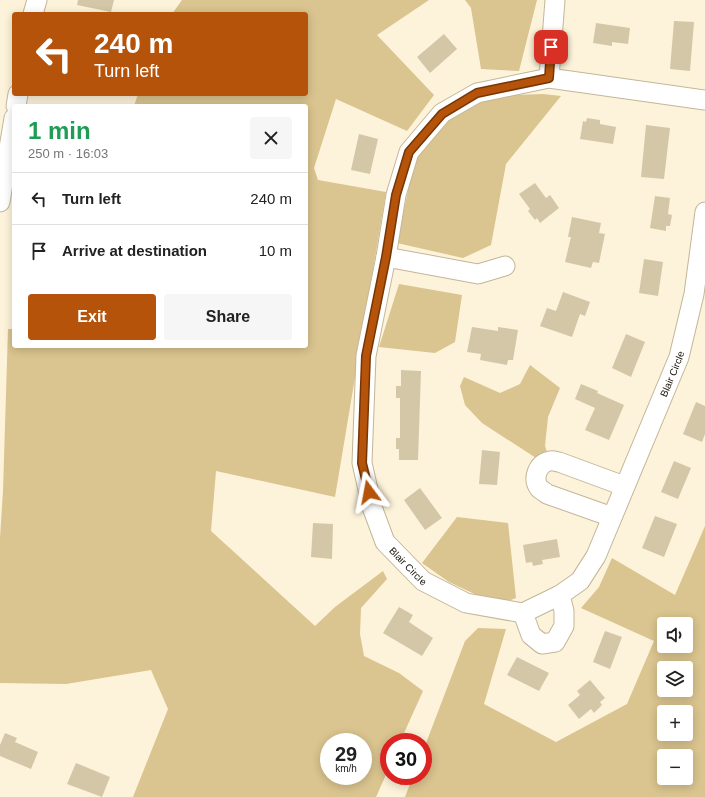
<!DOCTYPE html>
<meta charset="utf-8">
<style>
:root{--surface:#fff;--page:#f6f6f6;--text:#222;--muted:#767676;--line:#e0e0e0;--accent:#b45309}
body{margin:0;font-family:Arial,sans-serif;background:var(--page);color:var(--text);height:100vh;display:flex;flex-direction:column;font-size:15px;white-space:nowrap}
*{box-sizing:border-box;margin:0}
p{font-size:13px;color:var(--muted)}
.icon{flex:none;width:22px;height:22px;fill:none;stroke:currentColor;stroke-width:2;stroke-linecap:round;stroke-linejoin:round}
.map{position:relative;flex:1;overflow:hidden}
.side{position:absolute;left:12px;top:104px;width:296px;height:244px;display:flex;flex-direction:column;background:var(--surface);border-radius:4px;box-shadow:0 2px 10px #0003}
.side>*{flex:none}
.banner{position:absolute;left:12px;top:12px;width:296px;height:84px;border-radius:4px;box-shadow:0 2px 10px #0003;background:#b45309;color:#fff;overflow:hidden}
.buttons{position:absolute;left:657px;top:617px;display:grid;gap:8px}
.buttons a{display:grid;place-items:center;width:36px;height:36px;border-radius:4px;background:var(--surface);box-shadow:0 2px 10px #0003;font-size:20px}
.speed{position:absolute;left:320px;top:733px;display:flex;gap:8px;font-size:20px;font-weight:700;text-align:center}
.speed>*{display:grid;place-content:center;width:52px;height:52px;border-radius:50%;background:var(--surface);box-shadow:0 2px 10px #0003;line-height:1}
.speed small{font-size:10px;font-weight:400}
.speed .limit{border:6px solid #d22;background:#fff;color:#111}
.pin{position:absolute;display:grid;place-items:center;width:34px;height:34px;color:#fff;margin:-17px;border-radius:8px;box-shadow:0 2px 6px #0006}
.me{position:absolute;width:44px;margin:-22px;rotate:347deg;stroke-linejoin:round;filter:drop-shadow(0 0 3px #0008)}
.turn{display:flex;align-items:center;gap:14px;height:84px;padding:0 16px;font-size:18px}
.turn .icon{width:52px;height:52px;stroke-width:2.5}
.turn b{display:block;font-size:28px;line-height:34px}
.round{display:grid;place-items:center;flex:none;width:42px;height:42px;border-radius:4px;background:var(--page)}
.overview{display:flex;align-items:center;justify-content:space-between;height:68px;padding:0 16px}
h1{font-size:24px;font-weight:800;line-height:30px;color:#1e9e55}
.cta{display:flex;gap:8px;margin-top:auto;padding:8px 16px}
.cta a{flex:1;height:46px;border-radius:4px;background:var(--accent);color:#fff;font-size:16px;font-weight:800;line-height:46px;text-align:center}
.cta a+a{background:var(--page);color:var(--text)}
ul{padding:0;list-style:none}
li{display:flex;align-items:center;gap:12px;height:52px;padding:0 16px;border-top:1px solid var(--line)}
li div{flex:1}
li b{display:block;font-size:15px}
li em{font-style:normal}
.map>svg:first-child{display:block}
.green{fill:#dac48f;fill-rule:evenodd}
.building{fill:#d4c7a8}
.lines{fill:none;stroke-linecap:round;stroke-linejoin:round}
.minor-casing{stroke:#c3b698;stroke-width:21}
.minor{stroke:#fff;stroke-width:19}
.route-casing{stroke:#753606;stroke-width:10}
.route{stroke:#b45309;stroke-width:7}
.labels{text-anchor:middle;stroke-width:3.5;stroke-linejoin:round;paint-order:stroke}
.street-label{font-size:10px;fill:#181308;stroke:#fff}
</style>
<div class="map">
<svg width="705" height="797" viewBox="0 0 705 797">
<rect width="100%" height="100%" fill="#fdf3da"/>
<!-- green -->
<path class="green" d="M 182,0 L 429,0 L 377,35 L 434,95 L 407,131 L 336,99 L 314,168 L 318,180 L 386,192 L 335,497 L 216,471 L 211,531 L 315,626 L 335,607 L 383,571 L 387,579 L 361,608 L 360,634 L 364,656 L 399,673 L 423,691 L 400,742 L 389,742 L 389,768 L 376,797 L 133,797 L 168,709 L 151,670 L 66,684 L 0,683 L 0,538 L 3,491 L 8,329 L 14,329 L 14,346 L 306,346 L 306,106 L 134,106 L 138,94 L 306,94 L 306,14 L 172,14 ZM 329,742 L 363,742 L 363,776 L 329,776 Z
M 465,0 L 537,0 L 519,71 L 481,69 L 471,8 Z
M 543,94 L 561,96 L 506,164 L 491,245 L 463,258 L 397,243 L 414,162 L 442,124 L 481,96 Z
M 399,284 L 462,295 L 455,342 L 435,353 L 379,347 Z
M 530,365 L 560,388 L 548,417 L 545,446 L 547,452 L 536,458 L 482,423 L 465,405 L 460,386 L 464,377 L 500,393 L 520,384 Z
M 457,517 L 508,523 L 516,598 L 498,605 L 449,582 L 422,563 Z
M 705,526 L 705,797 L 405,797 L 413,776 L 423,776 L 423,751 L 465,641 L 478,628 L 506,629 L 484,704 L 556,742 L 627,704 L 654,641 L 581,608 L 599,587 L 612,558 L 675,595 ZM 664,624 L 686,624 L 686,646 L 664,646 ZM 664,668 L 686,668 L 686,690 L 664,690 ZM 664,712 L 686,712 L 686,734 L 664,734 ZM 664,756 L 686,756 L 686,778 L 664,778 Z"/>
<!-- building -->
<path class="building" d="M 78,0 L 114,0 L 111,12 L 77,5 Z
M 674,21 L 694,22 L 690,71 L 670,69 Z
M 596,23 L 630,28 L 628,44 L 612,42 L 612,46 L 593,43 Z
M 444,34 L 457,49 L 430,73 L 417,57 Z
M 587,118 L 600,120 L 600,124 L 616,127 L 613,144 L 580,139 L 583,121 L 586,122 Z
M 646,125 L 670,128 L 664,179 L 641,177 Z
M 359,134 L 378,139 L 370,174 L 351,170 Z
M 535,183 L 546,198 L 550,195 L 559,208 L 540,223 L 537,218 L 535,220 L 528,211 L 530,209 L 519,194 Z
M 655,196 L 670,198 L 668,214 L 672,215 L 670,226 L 666,226 L 666,231 L 650,228 Z
M 572,217 L 601,223 L 599,233 L 605,234 L 599,263 L 593,262 L 591,268 L 565,262 L 571,237 L 568,237 Z
M 644,259 L 663,262 L 658,296 L 639,293 Z
M 563,292 L 590,302 L 585,316 L 580,314 L 572,337 L 540,326 L 547,308 L 556,311 Z
M 472,327 L 498,331 L 498,327 L 518,330 L 513,360 L 508,360 L 507,365 L 480,360 L 481,354 L 467,352 Z
M 626,334 L 645,342 L 631,377 L 612,368 Z
M 401,370 L 421,371 L 418,460 L 399,460 L 399,449 L 396,449 L 396,438 L 400,438 L 400,398 L 396,398 L 396,386 L 401,386 Z
M 581,384 L 598,391 L 597,393 L 624,405 L 609,440 L 585,430 L 595,408 L 575,399 Z
M 696,402 L 705,406 L 705,434 L 702,442 L 683,434 Z
M 482,450 L 500,452 L 497,485 L 479,484 Z
M 674,461 L 691,468 L 678,499 L 661,492 Z
M 420,488 L 442,518 L 425,530 L 404,500 Z
M 655,516 L 677,524 L 664,557 L 642,548 Z
M 313,523 L 333,524 L 332,559 L 311,557 Z
M 557,539 L 560,557 L 542,560 L 543,564 L 533,566 L 532,562 L 526,563 L 523,545 Z
M 399,607 L 413,615 L 409,622 L 433,638 L 422,656 L 383,633 Z
M 605,631 L 622,637 L 610,669 L 593,662 Z
M 517,657 L 549,673 L 539,691 L 507,675 Z
M 590,680 L 605,698 L 600,702 L 602,705 L 594,713 L 591,709 L 579,719 L 568,705 L 580,695 L 577,691 Z
M 5,733 L 17,738 L 15,742 L 38,752 L 31,769 L 0,756 L 0,745 Z
M 76,763 L 110,777 L 102,797 L 67,784 Z"/>
<g class="lines">
<defs>
<g id="minor">
<path d="M 33,14 L 37,0"/>
<path d="M 549,78 L 555,0"/>
<path id="s1" d="M 705,100 L 549,78 L 477,93 L 442,113 L 409,152 L 396,195 L 386,257 L 366,356 L 362,463 L 372,507 L 385,542 L 423,581 L 466,603 L 523,613 L 560,595 L 580,581 L 596,556 L 679,357 L 694,294 L 705,212"/>
<path d="M 16,106 L 18,94"/>
<path d="M 0,202 L 14,118"/>
<path d="M 386,257 L 478,274 L 505,266"/>
<path d="M 612,517 L 547,494 C 545,492 541,490 539,488 C 532,478 538,463 550,461 C 553,460 557,462 559,462 L 624,486"/>
<path d="M 523,613 L 531,635 L 542,644 L 555,642 L 564,626 L 564,611 L 560,595"/>
</g>
</defs>
<!-- minor casing -->
<use href="#minor" class="minor-casing"/>
<!-- minor -->
<use href="#minor" class="minor"/>
</g>
<g class="lines">
<defs>
<path id="route" d="M 369,492 L 362,463 L 366,356 L 386,257 L 396,195 L 409,152 L 442,114 L 477,93 L 549,78 L 551,47"/>
</defs>
<!-- route casing -->
<use href="#route" class="route-casing"/>
<!-- route -->
<use href="#route" class="route"/>
</g>
<g class="labels">
<!-- street labels -->
<g class="street-label">
<text dy="4" stroke="none"><textPath href="#s1" startOffset="1174">Blair Circle</textPath></text>
<text dy="4" stroke="none"><textPath href="#s1" startOffset="754">Blair Circle</textPath></text>
</g>
</g>
</svg>
<div class="buttons">
<a><svg class="icon" aria-label="sound" viewBox="0 0 24 24"><path d="M4 9h4l5-4v14l-5-4H4zM17 9q2 3 0 6"/></svg></a>
<a><svg class="icon" aria-label="layers" viewBox="0 0 24 24"><path d="M12 4l9 5-9 5-9-5zM3 14l9 5 9-5"/></svg></a>
<a>+</a>
<a>−</a>
</div>
<div class="speed"><div>29<small>km/h</small></div><div class="limit">30</div></div>
<div class="pin" style="left:551px;top:47px;background:#d93025"><svg class="icon" aria-label="arrive" viewBox="0 0 24 24"><path d="M6 21V4h12l-3 4 3 4H6"/></svg></div>
<svg class="me" style="left:369px;top:492px" viewBox="-20 -20 40 40"><path d="M0-17L14 15 0 8-14 15z" fill="#b45309" stroke="#fff" stroke-width="4"/></svg>
<div class="banner">
<div class="turn"><svg class="icon" aria-label="left" viewBox="0 0 24 24"><path d="M17 20v-9H6M10 6l-5 5 5 5"/></svg><div><b>240 m</b>Turn left</div></div>
</div>
<section class="side">
<div class="overview"><div><h1>1 min</h1><p>250 m · 16:03</p></div><a class="round"><svg class="icon" aria-label="close" viewBox="0 0 24 24"><path d="M6 6l12 12M18 6L6 18"/></svg></a></div>
<ul>
<li><svg class="icon" aria-label="left" viewBox="0 0 24 24"><path d="M17 20v-9H6M10 6l-5 5 5 5"/></svg><div><b>Turn left</b></div><em>240 m</em></li>
<li><svg class="icon" aria-label="arrive" viewBox="0 0 24 24"><path d="M6 21V4h12l-3 4 3 4H6"/></svg><div><b>Arrive at destination</b></div><em>10 m</em></li>
</ul>
<div class="cta"><a>Exit</a><a>Share</a></div>
</section>
</div>
